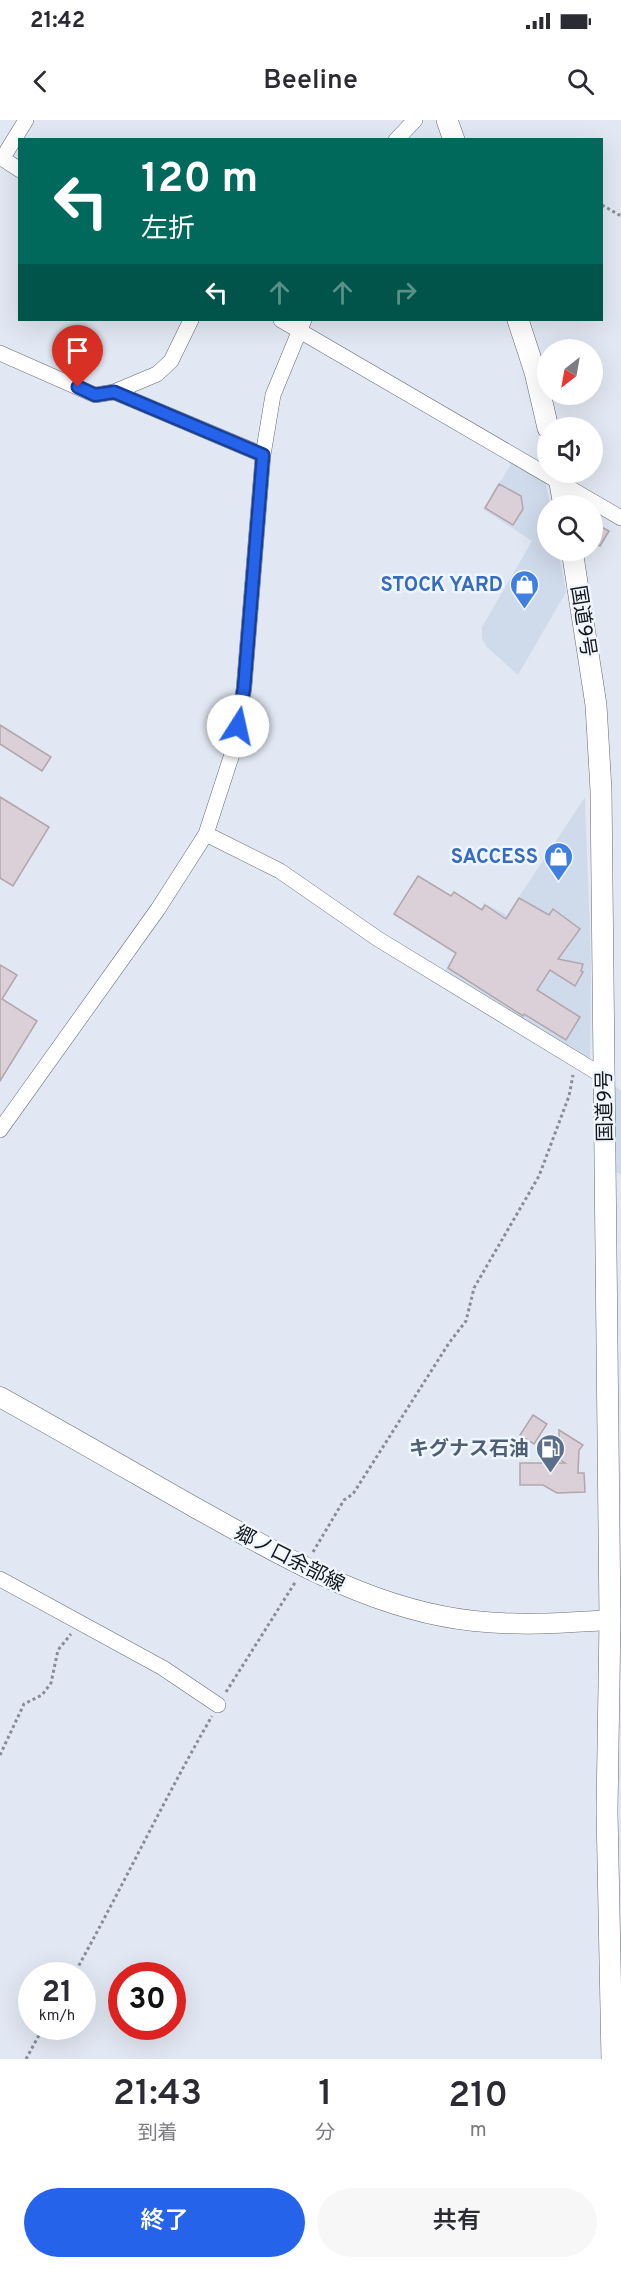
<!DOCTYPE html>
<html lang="ja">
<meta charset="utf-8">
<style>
:root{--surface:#fff;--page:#f7f7f7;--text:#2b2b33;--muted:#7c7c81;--accent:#2563eb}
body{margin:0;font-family:Overpass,"Noto Sans JP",sans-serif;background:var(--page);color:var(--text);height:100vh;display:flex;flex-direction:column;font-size:22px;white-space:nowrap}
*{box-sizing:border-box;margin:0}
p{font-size:20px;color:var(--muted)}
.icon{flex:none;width:33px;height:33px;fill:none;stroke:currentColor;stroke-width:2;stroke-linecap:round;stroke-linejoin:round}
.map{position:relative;height:1939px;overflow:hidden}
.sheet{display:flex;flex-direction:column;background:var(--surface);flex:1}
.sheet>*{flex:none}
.banner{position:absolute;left:18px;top:18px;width:585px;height:183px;border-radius:0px;box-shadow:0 6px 24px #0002;background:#00695c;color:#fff;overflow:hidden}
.needle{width:39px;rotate:211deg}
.fabs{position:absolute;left:537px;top:219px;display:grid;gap:12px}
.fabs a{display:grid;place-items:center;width:66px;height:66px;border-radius:50%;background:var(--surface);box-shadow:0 6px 24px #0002;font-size:30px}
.speed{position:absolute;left:18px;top:1842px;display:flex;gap:12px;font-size:30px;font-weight:700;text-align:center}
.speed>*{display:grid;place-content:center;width:78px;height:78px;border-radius:50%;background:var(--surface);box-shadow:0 6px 24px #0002;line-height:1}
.speed small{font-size:15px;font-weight:400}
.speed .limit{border:9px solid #d22;background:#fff;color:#111}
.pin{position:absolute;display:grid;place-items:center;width:51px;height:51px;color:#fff;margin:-62px -26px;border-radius:50% 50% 50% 0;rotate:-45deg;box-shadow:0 0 6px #0007}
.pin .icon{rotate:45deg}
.me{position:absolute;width:66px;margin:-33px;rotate:10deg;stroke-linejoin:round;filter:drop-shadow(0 0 4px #0008)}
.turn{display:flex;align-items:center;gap:21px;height:126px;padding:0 24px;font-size:27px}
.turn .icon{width:78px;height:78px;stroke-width:2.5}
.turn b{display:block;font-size:42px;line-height:51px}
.lanes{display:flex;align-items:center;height:57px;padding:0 24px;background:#0003;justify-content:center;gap:30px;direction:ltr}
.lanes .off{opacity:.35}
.eta{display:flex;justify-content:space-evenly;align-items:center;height:102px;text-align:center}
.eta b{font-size:36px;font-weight:600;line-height:42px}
.primary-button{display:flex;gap:12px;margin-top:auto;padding:12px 24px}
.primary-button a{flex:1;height:69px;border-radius:36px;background:var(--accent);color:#fff;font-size:24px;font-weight:600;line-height:69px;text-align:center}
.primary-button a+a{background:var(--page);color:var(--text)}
.status{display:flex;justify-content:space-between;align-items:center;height:42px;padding:0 30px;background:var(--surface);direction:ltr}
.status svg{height:16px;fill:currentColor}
header{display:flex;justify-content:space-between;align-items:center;height:78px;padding:0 24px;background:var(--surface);font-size:27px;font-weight:600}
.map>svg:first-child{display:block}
.built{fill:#cfdaea}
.building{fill:#dbd0d7;stroke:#b1a6ad;stroke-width:1.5}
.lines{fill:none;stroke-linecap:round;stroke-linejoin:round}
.minor-casing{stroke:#656b73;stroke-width:16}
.major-casing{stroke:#656b73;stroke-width:21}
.highway-casing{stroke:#656b73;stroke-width:22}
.path{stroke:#888c94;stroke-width:3;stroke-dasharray:3 3;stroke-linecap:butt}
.minor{stroke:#fff;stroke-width:15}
.major{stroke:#fff;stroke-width:20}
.highway{stroke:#fff;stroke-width:21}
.route-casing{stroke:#184099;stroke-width:15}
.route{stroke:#2563eb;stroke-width:10}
.labels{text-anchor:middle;stroke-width:5;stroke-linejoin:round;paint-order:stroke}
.shop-label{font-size:20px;font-weight:bold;fill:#366cbe;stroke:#f0f6fe;text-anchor:end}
.street-label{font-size:20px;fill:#14161a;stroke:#f0f6fe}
.service-label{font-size:20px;font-weight:bold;fill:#4e5e75;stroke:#f0f6fe;text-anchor:end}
</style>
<div class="status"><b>21:42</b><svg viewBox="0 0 49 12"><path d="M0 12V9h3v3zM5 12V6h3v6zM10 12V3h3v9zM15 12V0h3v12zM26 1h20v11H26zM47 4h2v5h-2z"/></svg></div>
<header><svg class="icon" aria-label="back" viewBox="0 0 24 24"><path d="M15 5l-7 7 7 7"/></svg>Beeline<svg class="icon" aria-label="search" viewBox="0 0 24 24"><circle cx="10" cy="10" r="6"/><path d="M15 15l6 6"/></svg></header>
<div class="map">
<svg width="621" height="1939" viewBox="0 0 621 1939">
<rect width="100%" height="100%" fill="#e2e8f3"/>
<!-- built -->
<path class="built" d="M 515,338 L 544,356 L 550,385 L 548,386 L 548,430 L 558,431 L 566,472 L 518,555 L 486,526 L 482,518 L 482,507 L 532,421 L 483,389 Z
M 585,677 L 591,844 L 590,938 L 582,938 L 443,854 L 484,783 L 507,795 Z
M 613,965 L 621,970 L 621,1055 L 613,1050 Z"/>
<!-- building -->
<path class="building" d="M 499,364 L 521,376 L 523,389 L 513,405 L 485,388 Z
M 596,404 L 609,411 L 600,426 L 592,422 L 592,411 Z
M 0,605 L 51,637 L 42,651 L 0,624 Z
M 0,677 L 49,707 L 13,766 L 0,758 Z
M 418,756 L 451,776 L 454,772 L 482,790 L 485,785 L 506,799 L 519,778 L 549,795 L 553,789 L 580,809 L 558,839 L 583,844 L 581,851 L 583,852 L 575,866 L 550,850 L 537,870 L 580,897 L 566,920 L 524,894 L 523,896 L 448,848 L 456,833 L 394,794 Z
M 0,845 L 17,855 L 2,879 L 37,901 L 0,961 Z
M 533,1295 L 547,1304 L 534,1324 L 520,1315 Z
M 559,1310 L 583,1325 L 579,1330 L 578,1353 L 584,1353 L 585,1372 L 557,1373 L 543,1365 L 520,1365 L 520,1343 L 565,1343 L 559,1339 Z"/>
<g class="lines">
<defs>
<path id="minor" d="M 396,20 L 415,0
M 0,37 L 20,50
M 2,39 L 26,0
M 281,200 L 621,398
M 0,233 L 95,275 L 114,272 L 157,254 L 171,241 L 191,200
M 114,272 L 263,335
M 206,714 L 280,751 L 378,819 L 603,956
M 0,1010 L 158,789 L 206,714 L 235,625 L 244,568 L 263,335 L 273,275 L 304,200
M 0,1459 L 163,1548 L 218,1585"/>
<path id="major" d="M 0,1277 C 65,1313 129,1350 194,1387 C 283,1436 371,1490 474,1501 C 520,1506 564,1503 610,1500"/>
<path id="highway" d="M 447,0 L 454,20
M 518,200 L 535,252 L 548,308
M 558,352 L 564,386
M 572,430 L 596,585 L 601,670 L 610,1500 L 607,1691 L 612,1939"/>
</defs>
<!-- minor casing -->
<use href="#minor" class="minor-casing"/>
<!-- major casing -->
<use href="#major" class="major-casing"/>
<!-- highway casing -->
<use href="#highway" class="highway-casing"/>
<!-- path -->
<path class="path" d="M 602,85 L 621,96
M 313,1432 L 344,1380 L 353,1374 L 449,1223 L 466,1201 L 474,1168 L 539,1056 L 569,976 L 573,955
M 226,1572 L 296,1461
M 0,1635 L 24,1584 L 42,1575 L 51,1563 L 58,1530 L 71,1514
M 73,1856 C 121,1770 163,1681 212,1596
M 26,1939 L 44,1906"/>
<!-- minor -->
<use href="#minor" class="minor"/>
<!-- major -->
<use href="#major" class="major"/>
<!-- highway -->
<use href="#highway" class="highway"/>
</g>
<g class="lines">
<defs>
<path id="route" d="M 78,267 L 95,275 L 114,272 L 263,335 L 244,568 L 238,606"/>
</defs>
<!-- route casing -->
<use href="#route" class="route-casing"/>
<!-- route -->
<use href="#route" class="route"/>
</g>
<!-- icons -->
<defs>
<symbol id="shop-pin" viewBox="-11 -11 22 30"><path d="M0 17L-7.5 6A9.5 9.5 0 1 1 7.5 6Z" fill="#3f7fe0" stroke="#f0f6fe"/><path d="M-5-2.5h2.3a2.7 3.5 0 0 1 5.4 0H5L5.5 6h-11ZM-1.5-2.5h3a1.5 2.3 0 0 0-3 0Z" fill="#fff"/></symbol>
<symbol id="fuel-pin" viewBox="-11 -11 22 30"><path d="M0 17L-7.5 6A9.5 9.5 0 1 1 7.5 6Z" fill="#5c6f8a" stroke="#f0f6fe"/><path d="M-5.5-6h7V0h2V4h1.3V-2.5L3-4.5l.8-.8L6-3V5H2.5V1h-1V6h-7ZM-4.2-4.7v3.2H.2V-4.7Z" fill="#fff"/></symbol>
</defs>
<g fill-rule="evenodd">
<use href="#shop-pin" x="508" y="448" width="33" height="45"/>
<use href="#shop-pin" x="542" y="720" width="33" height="45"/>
<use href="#fuel-pin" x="534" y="1312" width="33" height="45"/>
</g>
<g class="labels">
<!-- shop labels -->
<g class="shop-label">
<text x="503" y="471">STOCK YARD</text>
<text x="538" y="743">SACCESS</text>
</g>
<!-- street labels -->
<g class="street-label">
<text transform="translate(584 501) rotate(81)" y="7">国道9号</text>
<text transform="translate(604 986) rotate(-91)" y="7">国道9号</text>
<text transform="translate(290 1438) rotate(27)" y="7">郷ノ口余部線</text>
</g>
<!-- service labels -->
<g class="service-label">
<text x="529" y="1335">キグナス石油</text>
</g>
</g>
</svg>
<div class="fabs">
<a><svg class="needle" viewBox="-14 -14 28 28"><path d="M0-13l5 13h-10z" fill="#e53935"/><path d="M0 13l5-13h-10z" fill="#7c7c81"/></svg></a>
<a><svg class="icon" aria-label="sound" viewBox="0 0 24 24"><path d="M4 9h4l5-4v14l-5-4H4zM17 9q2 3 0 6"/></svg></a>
<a><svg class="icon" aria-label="search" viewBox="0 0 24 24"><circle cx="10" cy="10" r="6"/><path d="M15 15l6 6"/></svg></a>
</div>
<div class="speed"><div>21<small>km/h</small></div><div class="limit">30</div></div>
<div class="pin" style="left:78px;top:267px;background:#d93025"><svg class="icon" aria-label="arrive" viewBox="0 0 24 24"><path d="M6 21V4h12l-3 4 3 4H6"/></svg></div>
<svg class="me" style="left:238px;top:606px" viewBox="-20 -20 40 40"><circle r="19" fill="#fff"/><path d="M0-13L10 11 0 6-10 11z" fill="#2563eb"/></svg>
<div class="banner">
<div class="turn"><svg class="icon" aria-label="left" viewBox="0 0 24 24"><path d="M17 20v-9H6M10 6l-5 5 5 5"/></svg><div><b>120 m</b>左折</div></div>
<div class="lanes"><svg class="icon" aria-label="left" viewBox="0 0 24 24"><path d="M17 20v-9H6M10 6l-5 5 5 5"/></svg><svg class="icon off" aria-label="ahead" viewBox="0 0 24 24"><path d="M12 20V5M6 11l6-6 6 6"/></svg><svg class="icon off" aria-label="ahead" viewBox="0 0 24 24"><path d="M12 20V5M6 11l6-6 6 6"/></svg><svg class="icon off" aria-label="right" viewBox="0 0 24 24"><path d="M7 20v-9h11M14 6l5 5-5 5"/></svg></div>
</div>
</div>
<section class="sheet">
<div class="eta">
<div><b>21:43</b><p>到着</p></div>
<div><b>1</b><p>分</p></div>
<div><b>210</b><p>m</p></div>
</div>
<div class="primary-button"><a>終了</a><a>共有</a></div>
</section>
